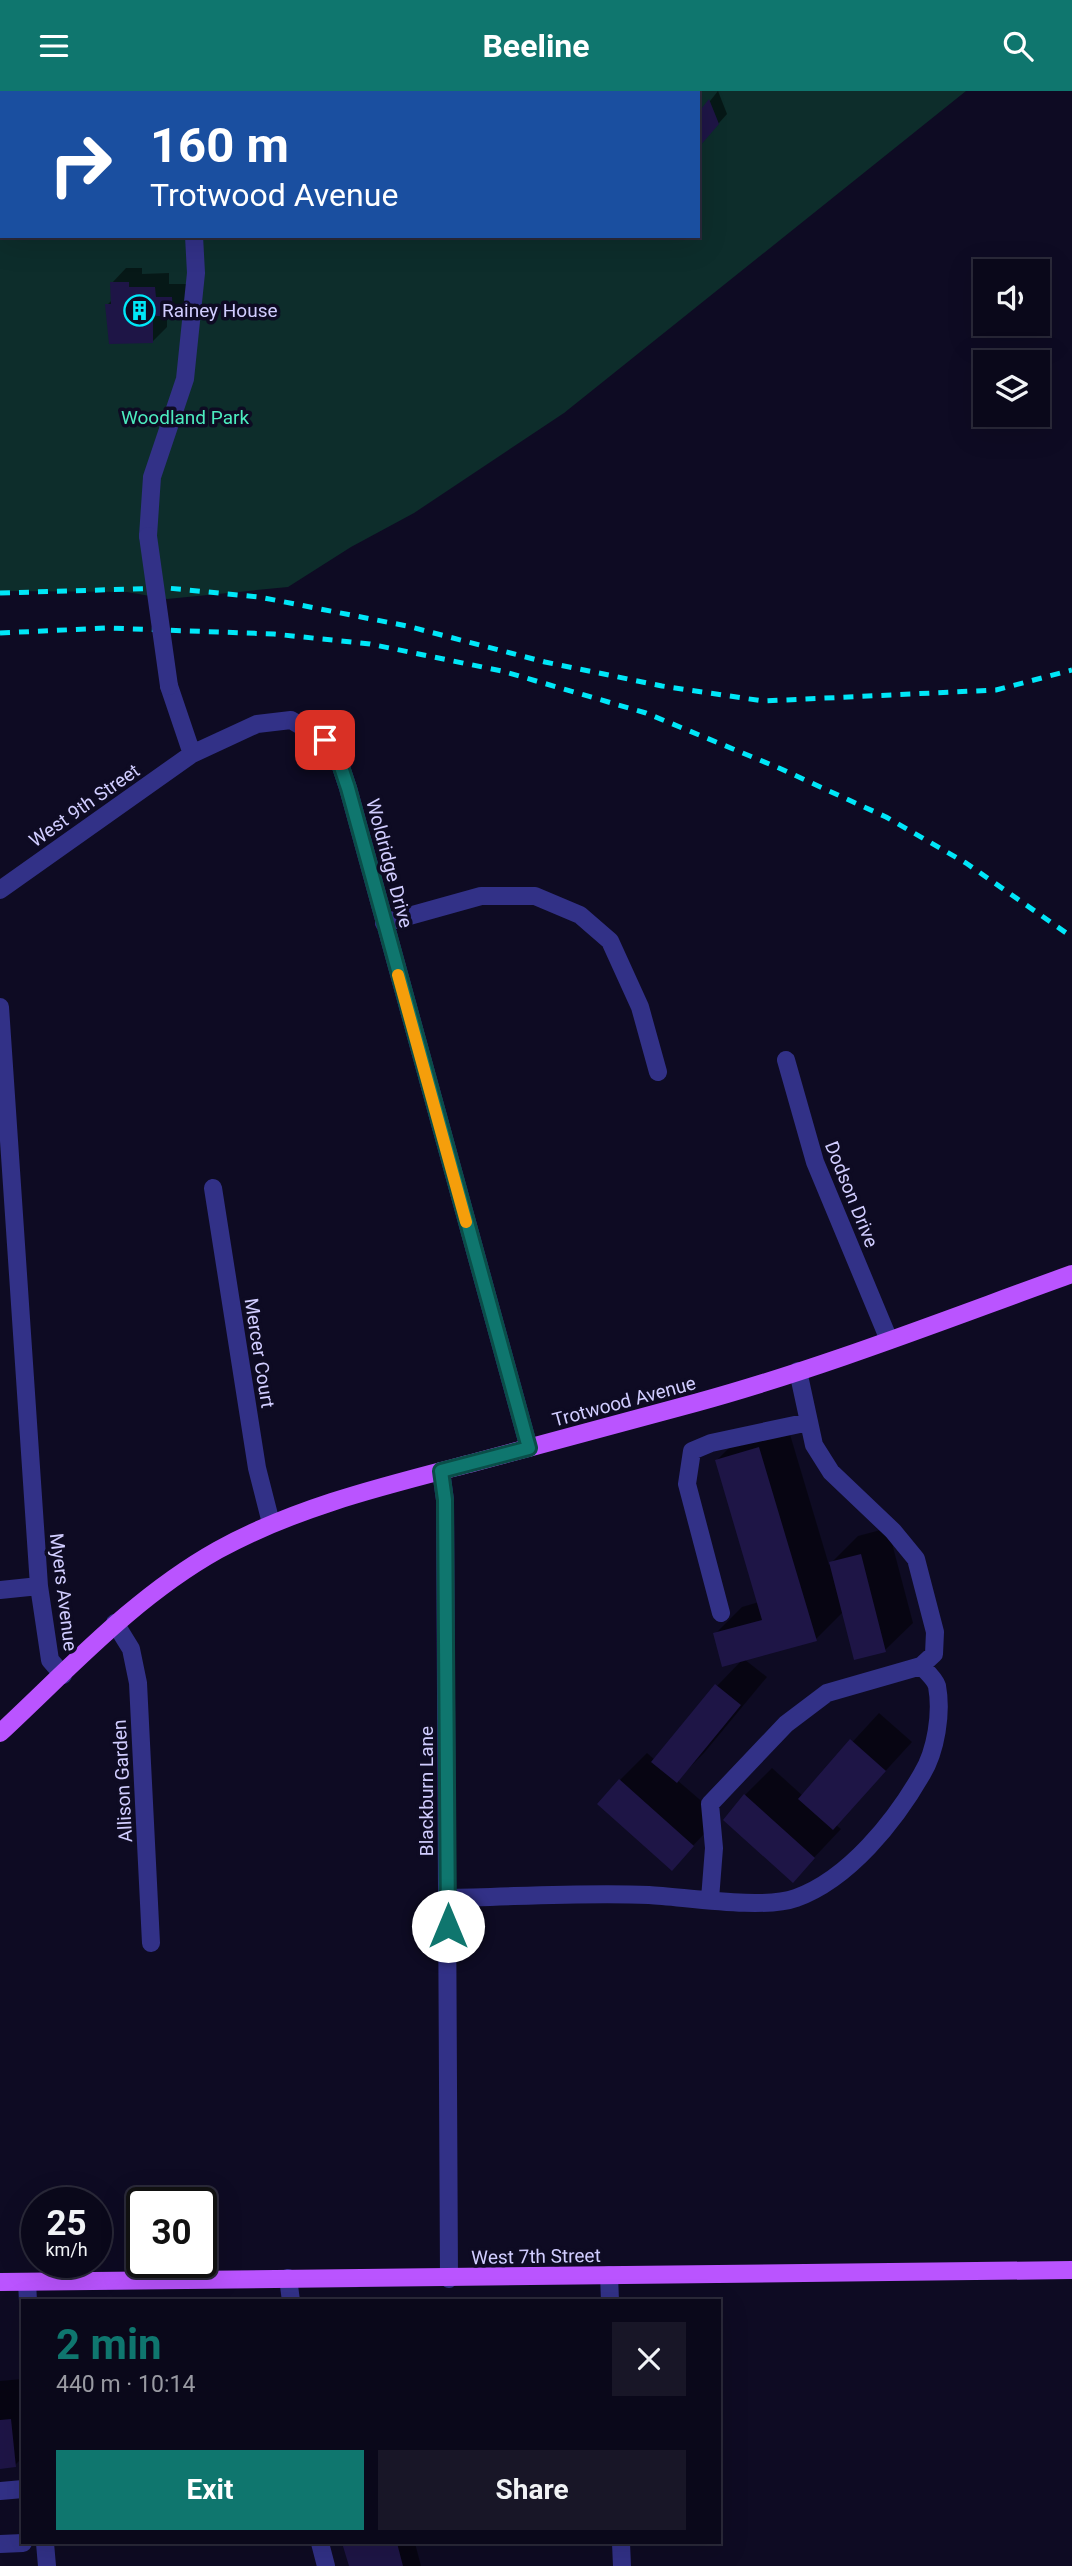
<!DOCTYPE html>
<meta charset="utf-8">
<style>
:root{--surface:#0a081a;--page:#181627;--text:#f1f3f6;--muted:#999aa2;--line:#2a2939;--accent:#0f766e}
body{margin:0;font-family:Roboto,sans-serif;background:var(--page);color:var(--text);height:100vh;display:flex;flex-direction:column;font-size:26px;white-space:nowrap}
*{box-sizing:border-box;margin:0}
p{font-size:23px;color:var(--muted)}
.icon{flex:none;width:38px;height:38px;fill:none;stroke:currentColor;stroke-width:2;stroke-linecap:round;stroke-linejoin:round}
.map{position:relative;flex:1;overflow:hidden}
.sheet{position:absolute;left:21px;top:2208px;width:700px;height:245px;display:flex;flex-direction:column;background:var(--surface);border-radius:0px;box-shadow:0 7px 28px #0002,0 0 0 2px var(--line)}
.sheet>*{flex:none}
.top-card{position:absolute;left:0px;top:0px;width:700px;height:147px;box-shadow:0 7px 28px #0002,0 0 0 2px var(--line);background:#1a4fa0;color:#fff;overflow:hidden}
.buttons{position:absolute;left:973px;top:168px;display:grid;gap:14px}
.buttons a{display:grid;place-items:center;width:77px;height:77px;border-radius:0px;background:var(--surface);box-shadow:0 7px 28px #0002,0 0 0 2px var(--line);font-size:35px}
.speed{position:absolute;left:21px;top:2096px;display:flex;gap:14px;font-size:35px;font-weight:700;text-align:center}
.speed>*{display:grid;place-content:center;width:91px;height:91px;border-radius:50%;background:var(--surface);box-shadow:0 7px 28px #0002,0 0 0 2px var(--line);line-height:1}
.speed small{font-size:18px;font-weight:400}
.speed .limit{border:4px solid #111;border-radius:10px;background:#fff;color:#111}
.pin{position:absolute;display:grid;place-items:center;width:60px;height:60px;color:#fff;margin:-30px;border-radius:14px;box-shadow:0 4px 10px #0006}
.me{position:absolute;width:77px;margin:-38px;rotate:0deg;stroke-linejoin:round;filter:drop-shadow(0 0 5px #0008)}
.turn{display:flex;align-items:center;gap:24px;height:147px;padding:0 35px;font-size:32px}
.turn .icon{width:91px;height:91px;stroke-width:2.5}
.turn b{display:block;font-size:49px;line-height:60px}
.round{display:grid;place-items:center;flex:none;width:74px;height:74px;border-radius:0px;background:var(--page)}
.headline{display:flex;align-items:center;justify-content:space-between;height:119px;padding:0 35px}
h1{font-size:42px;font-weight:700;line-height:52px;color:var(--accent)}
.button{display:flex;gap:14px;margin-top:auto;padding:14px 35px}
.button a{flex:1;height:80px;border-radius:0px;background:var(--accent);color:#fff;font-size:28px;font-weight:700;line-height:80px;text-align:center}
.button a+a{background:var(--page);color:var(--text)}
header{display:flex;justify-content:space-between;align-items:center;height:91px;padding:0 35px;background:var(--accent);color:#fff;font-size:32px;font-weight:700}
.map>svg:first-child{display:block}
.green{fill:#0d2d2b;fill-rule:evenodd}
.shadow{fill:#0007}
.building{fill:#1e1546}
.lines{fill:none;stroke-linecap:round;stroke-linejoin:round}
.path{stroke:#21bfb1;stroke-width:3.5;stroke-dasharray:3.5 5;stroke-linecap:butt}
.minor{stroke:#323187;stroke-width:18}
.major{stroke:#ba54ff;stroke-width:18}
.rail{stroke:#00e7f8;stroke-width:5;stroke-dasharray:10 9;stroke-linecap:butt}
.minor-bridge{stroke:#323187;stroke-width:18}
.route-casing{stroke:#0a4d48;stroke-width:18}
.route{stroke:#0f766e;stroke-width:12}
.slow{stroke:#f59e0b;stroke-width:12}
.labels{text-anchor:middle;stroke-width:7;stroke-linejoin:round;paint-order:stroke}
.poi-label{font-size:19px;fill:#d1cdff;stroke:#0e0b23;text-anchor:start}
.park-label{font-size:19px;fill:#4cecbf;stroke:#0e0b23}
.street-label{font-size:19px;fill:#d1cdff;stroke:#0e0b23}
</style>
<header><svg class="icon" aria-label="menu" viewBox="0 0 24 24"><path d="M4 6h16M4 12h16M4 18h16"/></svg>Beeline<svg class="icon" aria-label="search" viewBox="0 0 24 24"><circle cx="10" cy="10" r="6"/><path d="M15 15l6 6"/></svg></header>
<div class="map">
<svg width="1072" height="2475" viewBox="0 0 1072 2475">
<rect width="100%" height="100%" fill="#0e0b23"/>
<!-- green -->
<path class="green" d="M 0,0 L 966,0 L 564,322 L 414,422 L 351,456 L 288,496 L 167,508 L 127,501 L 0,500 ZM 2,2 L 698,2 L 698,145 L 2,145 Z"/>
<!-- shadow -->
<path class="shadow" d="M 454,0 L 489,0 L 489,2 L 454,2 Z
M 718,0 L 727,23 L 711,41 L 698,25 Z
M 126,177 L 142,177 L 142,183 L 169,182 L 169,193 L 186,193 L 186,209 L 172,223 L 167,223 L 167,236 L 153,250 L 107,214 L 112,209 L 112,192 Z
M 786,1330 L 829,1474 L 858,1445 L 888,1437 L 913,1532 L 885,1559 L 843,1521 L 816,1548 L 744,1568 L 767,1586 L 704,1662 L 677,1689 L 720,1726 L 672,1777 L 620,1689 L 647,1662 L 655,1669 L 717,1595 L 743,1568 L 715,1543 L 742,1516 L 759,1511 L 717,1369 L 744,1342 Z
M 879,1622 L 912,1651 L 836,1734 L 841,1738 L 793,1789 L 745,1704 L 772,1677 L 803,1705 Z
M 22,2288 L 23,2366 L 15,2374 L 0,2376 L 0,2290 Z
M 344,2452 L 415,2452 L 421,2475 L 350,2475 Z"/>
<!-- building -->
<path class="building" d="M 709,8 L 719,33 L 698,57 L 698,22 Z
M 110,191 L 129,191 L 129,196 L 155,196 L 156,206 L 172,206 L 173,225 L 153,225 L 153,252 L 109,253 L 105,213 L 111,213 Z
M 759,1356 L 817,1550 L 722,1576 L 713,1542 L 762,1529 L 715,1369 Z
M 861,1463 L 886,1561 L 854,1569 L 829,1471 Z
M 715,1593 L 741,1614 L 677,1692 L 651,1671 Z
M 850,1648 L 886,1680 L 833,1739 L 798,1708 Z
M 619,1688 L 694,1755 L 672,1780 L 597,1713 Z
M 744,1703 L 815,1767 L 793,1792 L 723,1729 Z
M 11,2328 L 16,2376 L 0,2378 L 0,2329 Z
M 342,2452 L 397,2452 L 403,2475 L 349,2475 Z"/>
<g class="lines">
<!-- path -->
<path class="path" d="M 203,2 L 203,0"/>
<!-- minor -->
<path class="minor" d="M 240,2 L 241,0
M 0,49 L 2,48
M 148,445 L 152,386 L 185,288 L 196,182 L 194,145
M 169,595 L 192,663
M 0,799 L 192,663 L 257,633 L 291,629 L 325,649 L 339,670 L 348,697 L 529,1357
M 384,832 L 481,805 L 535,805 L 580,824 L 610,850 L 640,916 L 658,981
M 0,916 L 39,1495 L 50,1569 L 63,1584
M 786,969 L 815,1071 L 889,1249
M 213,1097 L 257,1377 L 271,1432
M 441,1380 L 445,1409 L 449,2188
M 0,1499 L 39,1495
M 721,1522 L 687,1393 L 692,1360 L 711,1352 L 809,1331
M 115,1532 L 131,1558 L 138,1592 L 151,1852
M 447,1807 C 514,1806 582,1801 649,1804 C 686,1806 763,1819 796,1807 C 849,1788 895,1730 922,1683 C 936,1660 942,1622 937,1595 C 935,1588 926,1580 921,1575
M 710,1808 L 714,1757 L 710,1713 L 786,1633 L 827,1602 L 921,1575 L 934,1563 L 935,1541 L 916,1468 L 893,1440 L 831,1381 L 814,1354 L 798,1280
M 609,2184 L 610,2210
M 288,2187 L 291,2210
M 27,2191 L 28,2210
M 0,2400 L 23,2398
M 45,2452 L 47,2475
M 320,2452 L 326,2475
M 621,2452 L 622,2475
M 0,2453 L 23,2452"/>
<!-- major -->
<path class="major" d="M 0,1642 C 69,1578 134,1506 218,1459 C 298,1415 388,1394 476,1371 C 549,1352 622,1332 695,1312 C 823,1277 947,1228 1072,1183
M 0,2191 L 1072,2179"/>
<!-- rail -->
<path class="rail" d="M 0,502 L 167,497 L 259,506 L 407,535 L 545,571 L 662,595 L 763,610 L 996,599 L 1072,579
M 0,542 L 107,537 L 274,543 L 370,553 L 502,580 L 646,622 L 779,677 L 886,726 L 966,772 L 1072,846"/>
<!-- minor-bridge -->
<path class="minor-bridge" d="M 148,445 L 169,595"/>
</g>
<g class="lines">
<defs>
<path id="route" d="M 325,649 L 339,670 L 348,697 L 529,1357 L 441,1380 L 445,1409 L 448,1835"/>
</defs>
<!-- route casing -->
<use href="#route" class="route-casing"/>
<!-- route -->
<use href="#route" class="route"/>
<!-- slow -->
<path class="slow" d="M 398,884 L 466,1131"/>
</g>
<!-- icons -->
<defs>
<symbol id="building-ring" viewBox="-11 -11 22 22"><circle r="9.5" fill="#0e0b23" stroke="#00e7f8" stroke-width="1.5"/><path d="M-4-6H4V6H1V3H-1V6H-4ZM-2.5-4.3h1.7v1.8h-1.7ZM.8-4.3h1.7v1.8H.8ZM-2.5-1h1.7V.8h-1.7ZM.8-1h1.7V.8H.8Z" fill="#00e7f8"/></symbol>
</defs>
<g fill-rule="evenodd">
<use href="#building-ring" x="122" y="202" width="35" height="35"/>
</g>
<g class="labels">
<!-- poi labels -->
<g class="poi-label">
<text x="162" y="226">Rainey House</text>
</g>
<!-- park labels -->
<g class="park-label">
<text x="185" y="333">Woodland Park</text>
</g>
<!-- street labels -->
<g class="street-label">
<text transform="translate(84 714) rotate(-35)" y="7">West 9th Street</text>
<text transform="translate(390 772) rotate(75)" y="7">Woldridge Drive</text>
<text transform="translate(852 1103) rotate(68)" y="7">Dodson Drive</text>
<text transform="translate(260 1262) rotate(81)" y="7">Mercer Court</text>
<text transform="translate(624 1310) rotate(-15)" y="7">Trotwood Avenue</text>
<text transform="translate(64 1501) rotate(83)" y="7">Myers Avenue</text>
<text transform="translate(122 1690) rotate(-93)" y="7">Allison Garden</text>
<text transform="translate(426 1700) rotate(-90)" y="7">Blackburn Lane</text>
<text transform="translate(536 2165) rotate(-1)" y="7">West 7th Street</text>
</g>
</g>
</svg>
<div class="buttons">
<a><svg class="icon" aria-label="sound" viewBox="0 0 24 24"><path d="M4 9h4l5-4v14l-5-4H4zM17 9q2 3 0 6"/></svg></a>
<a><svg class="icon" aria-label="layers" viewBox="0 0 24 24"><path d="M12 4l9 5-9 5-9-5zM3 14l9 5 9-5"/></svg></a>
</div>
<div class="speed"><div>25<small>km/h</small></div><div class="limit">30</div></div>
<div class="pin" style="left:325px;top:649px;background:#d93025"><svg class="icon" aria-label="arrive" viewBox="0 0 24 24"><path d="M6 21V4h12l-3 4 3 4H6"/></svg></div>
<svg class="me" style="left:448px;top:1835px" viewBox="-20 -20 40 40"><circle r="19" fill="#fff"/><path d="M0-13L10 11 0 6-10 11z" fill="#0f766e"/></svg>
<div class="top-card">
<div class="turn"><svg class="icon" aria-label="right" viewBox="0 0 24 24"><path d="M7 20v-9h11M14 6l5 5-5 5"/></svg><div><b>160 m</b>Trotwood Avenue</div></div>
</div>
<section class="sheet">
<div class="headline"><div><h1>2 min</h1><p>440 m · 10:14</p></div><a class="round"><svg class="icon" aria-label="close" viewBox="0 0 24 24"><path d="M6 6l12 12M18 6L6 18"/></svg></a></div>
<div class="button"><a>Exit</a><a>Share</a></div>
</section>
</div>
